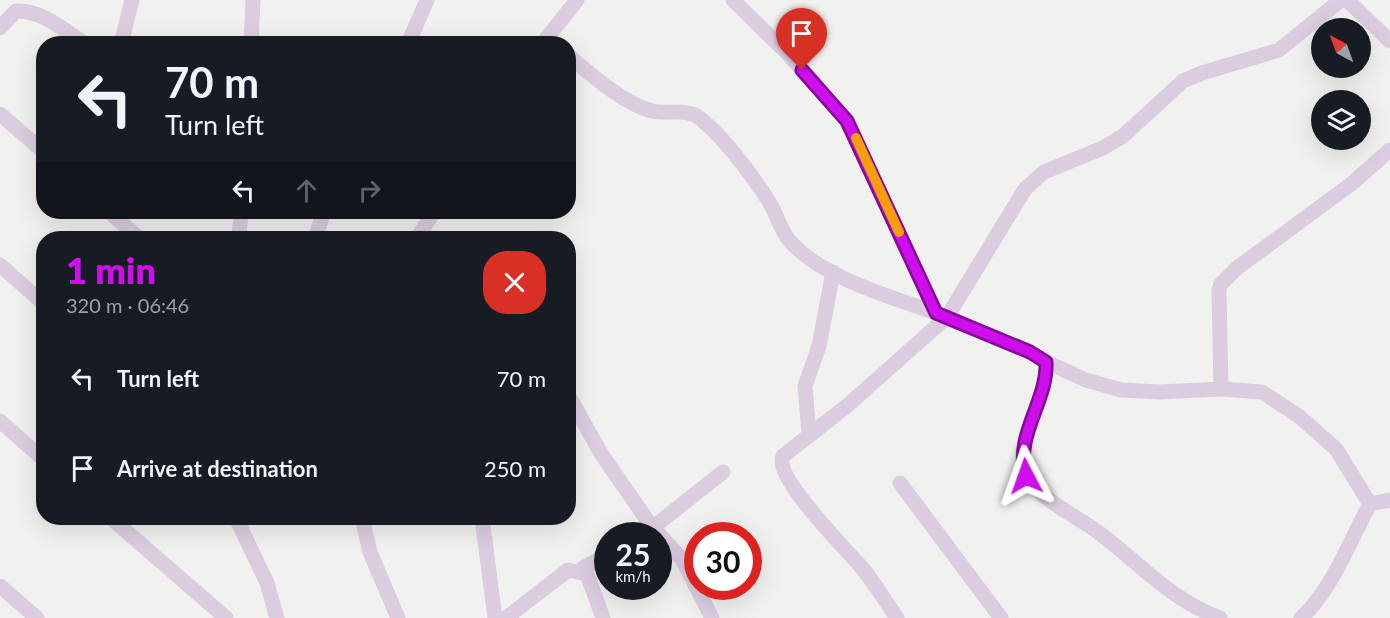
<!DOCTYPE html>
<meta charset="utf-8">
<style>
:root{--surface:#171b24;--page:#242831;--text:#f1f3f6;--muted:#9ea1a6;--accent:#cf0eec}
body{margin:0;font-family:Lato,sans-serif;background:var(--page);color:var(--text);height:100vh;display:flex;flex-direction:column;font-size:22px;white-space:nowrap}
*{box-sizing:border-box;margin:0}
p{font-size:20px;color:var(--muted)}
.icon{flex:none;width:33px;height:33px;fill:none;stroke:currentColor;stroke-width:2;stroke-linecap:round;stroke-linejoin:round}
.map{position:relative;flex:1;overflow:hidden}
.panel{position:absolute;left:36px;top:231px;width:540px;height:294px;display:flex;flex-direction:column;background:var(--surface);border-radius:24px;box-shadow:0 6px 24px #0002}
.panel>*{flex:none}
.hud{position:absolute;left:36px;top:36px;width:540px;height:183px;border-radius:24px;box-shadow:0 6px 24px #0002;background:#171b24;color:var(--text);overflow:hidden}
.needle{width:39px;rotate:319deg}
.controls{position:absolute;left:1311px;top:18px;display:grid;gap:12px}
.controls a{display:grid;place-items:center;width:60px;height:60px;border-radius:50%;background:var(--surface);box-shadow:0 6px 24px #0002;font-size:30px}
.speed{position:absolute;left:594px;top:522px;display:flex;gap:12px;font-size:30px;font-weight:700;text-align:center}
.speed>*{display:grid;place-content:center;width:78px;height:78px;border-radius:50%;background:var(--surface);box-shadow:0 6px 24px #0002;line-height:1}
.speed small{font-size:15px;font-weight:400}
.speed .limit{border:9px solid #d22;background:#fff;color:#111}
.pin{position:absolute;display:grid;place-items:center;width:51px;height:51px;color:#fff;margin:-62px -26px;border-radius:50% 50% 50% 0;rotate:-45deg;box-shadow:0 0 6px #0007}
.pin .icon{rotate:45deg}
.me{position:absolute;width:66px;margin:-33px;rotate:356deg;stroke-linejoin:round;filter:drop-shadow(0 0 4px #0008)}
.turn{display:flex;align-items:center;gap:21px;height:126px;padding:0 30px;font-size:27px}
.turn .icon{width:78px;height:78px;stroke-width:2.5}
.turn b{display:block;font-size:42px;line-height:51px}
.lanes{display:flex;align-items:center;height:57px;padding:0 30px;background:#0003;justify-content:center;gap:30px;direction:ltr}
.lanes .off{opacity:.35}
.round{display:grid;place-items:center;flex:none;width:63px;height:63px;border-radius:24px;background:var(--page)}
.head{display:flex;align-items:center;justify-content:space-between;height:102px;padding:0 30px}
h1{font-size:36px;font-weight:800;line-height:45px;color:var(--accent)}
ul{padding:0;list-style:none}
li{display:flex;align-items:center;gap:18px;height:90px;padding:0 30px}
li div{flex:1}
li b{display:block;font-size:22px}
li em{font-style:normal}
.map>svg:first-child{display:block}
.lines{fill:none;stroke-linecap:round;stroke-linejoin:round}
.minor{stroke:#dccce0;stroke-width:15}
.route-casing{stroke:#870999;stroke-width:15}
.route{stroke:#cf0eec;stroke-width:10}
.slow{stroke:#f59e0b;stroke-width:10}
</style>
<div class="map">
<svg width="1390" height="618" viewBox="0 0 1390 618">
<rect width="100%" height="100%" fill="#f1f2ef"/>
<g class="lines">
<!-- minor -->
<path class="minor" d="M 733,0 L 787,53 L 847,121 L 936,313 L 1030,352 L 1046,362 C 1048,397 1020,428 1023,464 C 1024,471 1027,479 1032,484 C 1051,506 1079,517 1102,535 C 1141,565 1173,601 1220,618
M 1347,0 L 1390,41
M 0,28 L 16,11 C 42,10 64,30 85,44
M 121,44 L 132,0
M 251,44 L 253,0
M 408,44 L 427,0
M 542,44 L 577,0
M 568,55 C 591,75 623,103 652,111 C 668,115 687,107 701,119 C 727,141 749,171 768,200 C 776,212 780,229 789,240 C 820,277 891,297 936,313
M 0,114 L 44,152
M 109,212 L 139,238
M 239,238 L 241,212
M 315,238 L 324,212
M 417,238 L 434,212
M 0,265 L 44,304
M 1046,362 L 1086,380 L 1121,390 L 1160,392 L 1221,389 L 1262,392 L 1300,417 L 1336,449 L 1370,504
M 1221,389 L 1219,290 L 1221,284 L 1237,268 L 1350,185 L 1390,150
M 571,400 L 602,455 L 652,527 L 682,559 L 712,618
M 0,421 L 44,460
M 809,434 L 805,386 L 819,346 L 833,272
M 900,483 L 1001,618
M 111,518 L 226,618
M 236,518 L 267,583 L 277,618
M 362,518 L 370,552 L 398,618
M 482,518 L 495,618
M 642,536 L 723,472
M 587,574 L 583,568 L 608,555
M 0,586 L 37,618
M 506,618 L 568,570 L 587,574 L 603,618
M 897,618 C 886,602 875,584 863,569 C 847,550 773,477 783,456 L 848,405 L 947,317 L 1025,189 L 1044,172 L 1103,148 L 1123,136 L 1183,81 L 1202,73 L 1279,50 L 1341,0
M 1301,618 C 1332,590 1350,540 1370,504 L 1390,500"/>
</g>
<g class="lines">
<defs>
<path id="route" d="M 802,70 L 847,121 L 936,313 L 1030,352 L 1046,362 C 1048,401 1014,435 1026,476"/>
</defs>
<!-- route casing -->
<use href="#route" class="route-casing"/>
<!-- route -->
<use href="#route" class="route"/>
<!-- slow -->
<path class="slow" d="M 856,138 L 899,232"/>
</g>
</svg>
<div class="controls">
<a><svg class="needle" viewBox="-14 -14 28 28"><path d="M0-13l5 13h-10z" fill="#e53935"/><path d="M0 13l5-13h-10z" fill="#9ea1a6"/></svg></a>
<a><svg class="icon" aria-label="layers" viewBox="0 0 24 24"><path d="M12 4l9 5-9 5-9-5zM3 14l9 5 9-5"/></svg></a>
</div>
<div class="speed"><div>25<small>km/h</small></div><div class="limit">30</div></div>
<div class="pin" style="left:802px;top:70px;background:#d93025"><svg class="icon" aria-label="arrive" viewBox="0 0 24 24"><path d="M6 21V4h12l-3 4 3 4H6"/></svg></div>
<svg class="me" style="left:1026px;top:476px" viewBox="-20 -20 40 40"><path d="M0-17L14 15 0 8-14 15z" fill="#cf0eec" stroke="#fff" stroke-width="4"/></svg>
<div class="hud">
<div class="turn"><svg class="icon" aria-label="left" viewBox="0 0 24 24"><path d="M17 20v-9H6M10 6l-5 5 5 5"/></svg><div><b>70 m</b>Turn left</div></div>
<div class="lanes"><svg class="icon" aria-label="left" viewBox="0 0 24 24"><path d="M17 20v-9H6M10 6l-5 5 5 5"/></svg><svg class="icon off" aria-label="ahead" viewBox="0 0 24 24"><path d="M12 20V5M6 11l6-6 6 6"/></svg><svg class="icon off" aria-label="right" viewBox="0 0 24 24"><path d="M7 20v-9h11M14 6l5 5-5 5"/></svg></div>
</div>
<section class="panel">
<div class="head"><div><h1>1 min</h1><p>320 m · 06:46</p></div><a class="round" style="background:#d93025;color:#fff"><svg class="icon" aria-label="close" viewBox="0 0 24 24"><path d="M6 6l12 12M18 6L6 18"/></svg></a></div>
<ul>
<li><svg class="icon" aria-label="left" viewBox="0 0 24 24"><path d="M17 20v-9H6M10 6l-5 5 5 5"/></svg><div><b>Turn left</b></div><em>70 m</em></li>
<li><svg class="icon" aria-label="arrive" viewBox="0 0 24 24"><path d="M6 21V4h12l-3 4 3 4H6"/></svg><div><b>Arrive at destination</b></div><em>250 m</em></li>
</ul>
</section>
</div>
